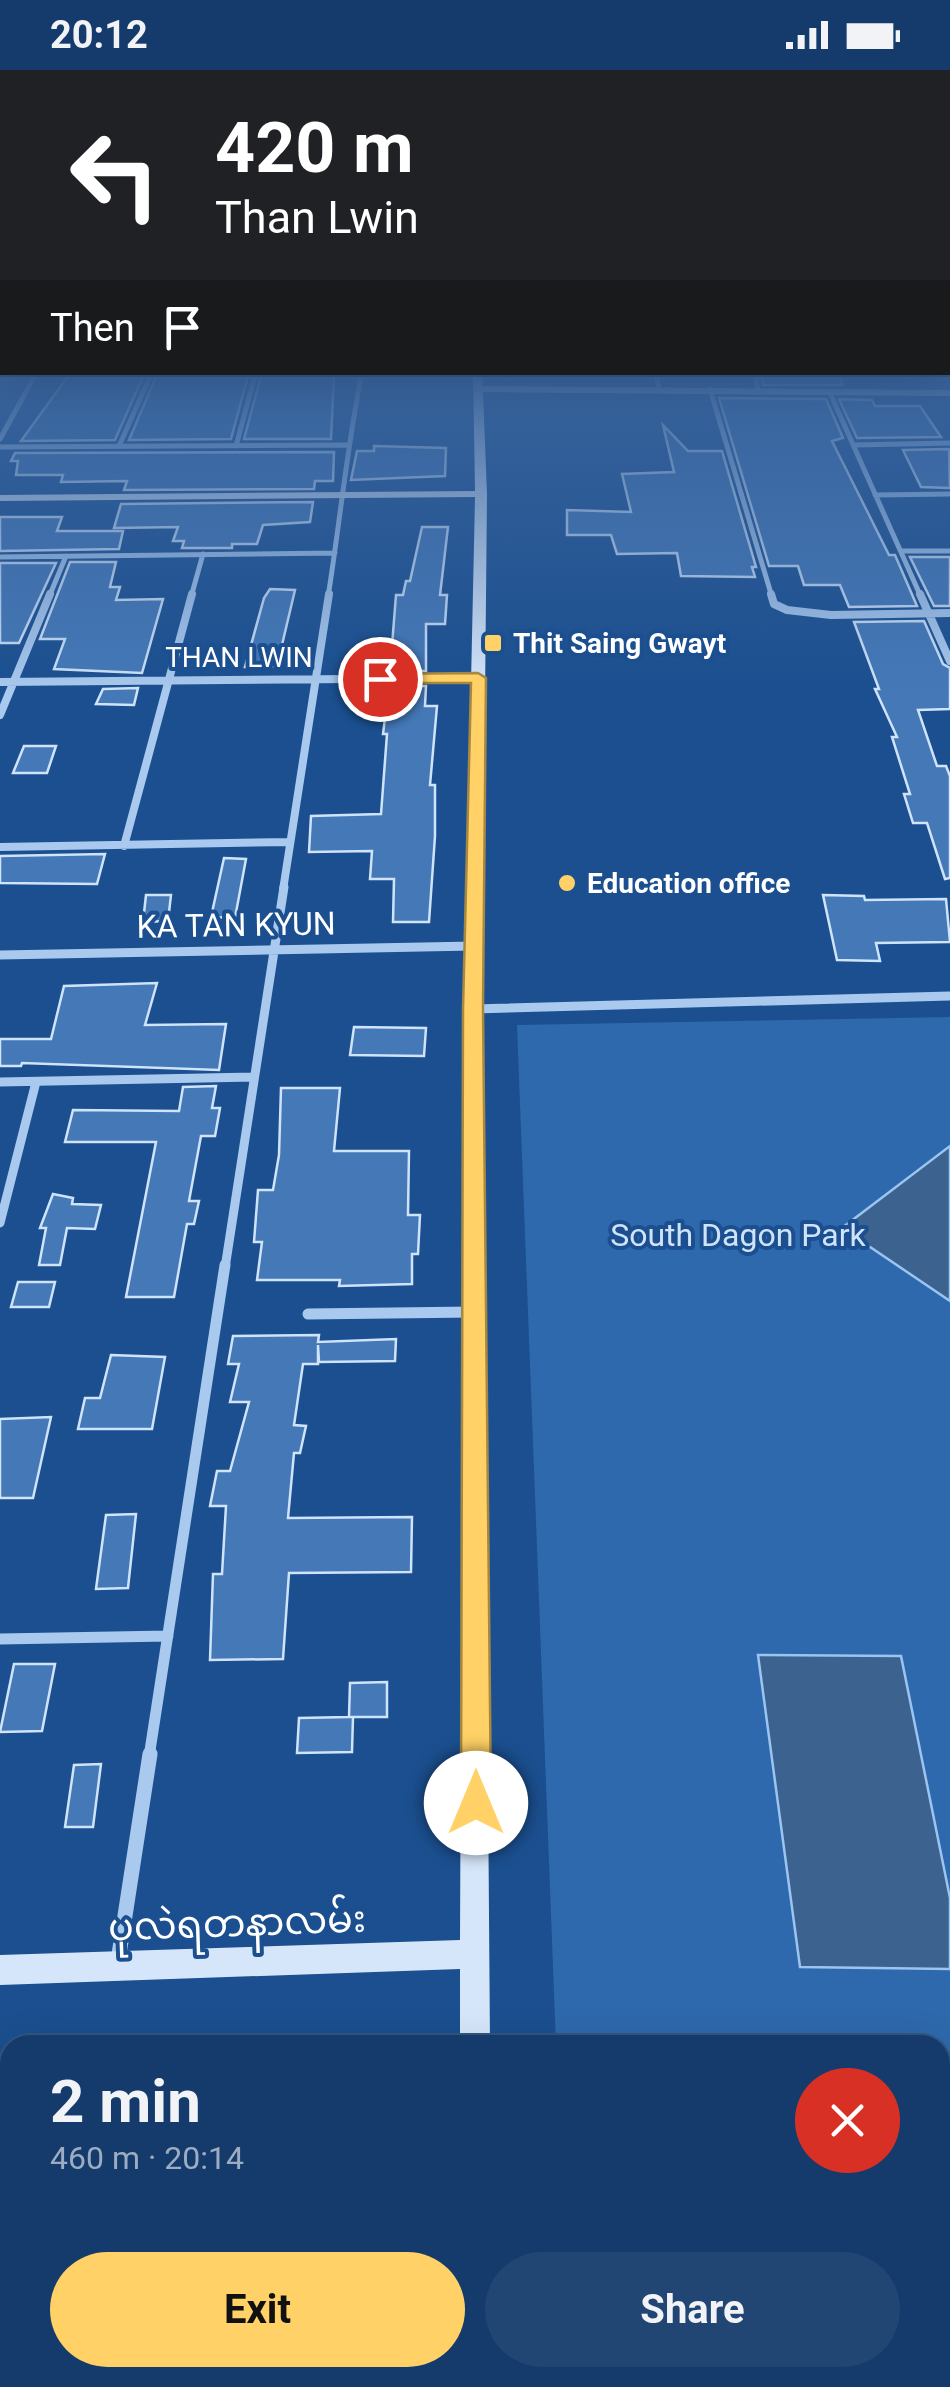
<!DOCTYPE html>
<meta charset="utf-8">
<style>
:root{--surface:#143b6b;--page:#214673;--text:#f1f3f6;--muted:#9dadc1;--line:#33557e;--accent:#ffd166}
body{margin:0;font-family:Roboto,"Noto Sans Myanmar",sans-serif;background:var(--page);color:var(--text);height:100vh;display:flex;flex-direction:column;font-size:38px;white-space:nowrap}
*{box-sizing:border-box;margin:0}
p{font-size:32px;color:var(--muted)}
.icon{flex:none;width:55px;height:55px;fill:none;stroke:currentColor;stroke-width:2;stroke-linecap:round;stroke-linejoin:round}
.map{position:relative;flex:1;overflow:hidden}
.side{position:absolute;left:0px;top:1965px;width:950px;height:352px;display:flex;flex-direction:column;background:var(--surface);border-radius:30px 30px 0 0;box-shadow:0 10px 40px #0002,0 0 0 2px var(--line)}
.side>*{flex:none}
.guide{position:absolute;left:0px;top:0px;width:950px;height:305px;box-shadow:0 10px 40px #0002,0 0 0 2px var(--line);background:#202124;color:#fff;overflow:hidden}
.pin{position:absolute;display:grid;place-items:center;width:85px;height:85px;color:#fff;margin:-42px;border:5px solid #fff;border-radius:50%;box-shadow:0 2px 10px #0007}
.me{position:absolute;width:110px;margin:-55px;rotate:0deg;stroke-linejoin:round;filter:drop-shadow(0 0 8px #0008)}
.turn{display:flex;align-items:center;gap:35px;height:210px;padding:0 50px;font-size:45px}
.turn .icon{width:130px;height:130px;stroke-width:2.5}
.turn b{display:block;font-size:70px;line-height:85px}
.then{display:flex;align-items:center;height:95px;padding:0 50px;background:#0003;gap:20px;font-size:38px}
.round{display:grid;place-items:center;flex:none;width:105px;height:105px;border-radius:52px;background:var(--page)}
.summary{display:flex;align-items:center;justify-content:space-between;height:170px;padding:0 50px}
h1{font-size:60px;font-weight:700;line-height:75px}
.action{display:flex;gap:20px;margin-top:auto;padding:20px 50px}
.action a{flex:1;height:115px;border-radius:60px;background:var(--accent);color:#111;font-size:40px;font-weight:700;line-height:115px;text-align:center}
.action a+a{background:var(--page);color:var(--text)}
.status{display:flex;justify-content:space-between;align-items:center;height:70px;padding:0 50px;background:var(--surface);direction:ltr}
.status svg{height:28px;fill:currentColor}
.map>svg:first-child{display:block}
.green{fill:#2e69ad}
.water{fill:#3c6290;stroke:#9cc4f0;stroke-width:2.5}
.building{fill:#4478b7;stroke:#cfe3fa;stroke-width:2.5}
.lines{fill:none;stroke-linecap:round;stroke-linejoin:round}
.street-far4{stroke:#a9c9ee;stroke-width:5}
.street-far3{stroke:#a9c9ee;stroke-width:8}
.street-far2{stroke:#a9c9ee;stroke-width:9}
.street-far1{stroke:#a9c9ee;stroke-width:11}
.street{stroke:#a9c9ee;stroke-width:15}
.secondary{fill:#d6e6fa;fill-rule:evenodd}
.route{fill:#ffd166;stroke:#a68842;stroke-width:2.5}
.poi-dot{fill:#ffd166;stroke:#1b4f8f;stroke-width:4}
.labels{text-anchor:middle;stroke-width:8;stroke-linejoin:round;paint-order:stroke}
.far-poi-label{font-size:28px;font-weight:bold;fill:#fff;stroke:#1b4f8f;text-anchor:start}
.far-street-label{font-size:28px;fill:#fff;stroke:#1b4f8f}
.street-label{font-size:32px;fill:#fff;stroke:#1b4f8f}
.park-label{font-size:32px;fill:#cfe3fa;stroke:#1b4f8f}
.near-street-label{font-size:38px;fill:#fff;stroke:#1b4f8f}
</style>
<div class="status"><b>20:12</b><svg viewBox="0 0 49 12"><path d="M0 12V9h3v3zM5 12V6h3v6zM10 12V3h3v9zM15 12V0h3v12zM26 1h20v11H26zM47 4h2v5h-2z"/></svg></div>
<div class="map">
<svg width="950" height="2317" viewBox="0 0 950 2317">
<rect width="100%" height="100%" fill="#1b4f8f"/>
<!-- green -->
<path class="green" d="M 950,947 L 950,2317 L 569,2317 L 569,2308 L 940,2308 L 940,1975 L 556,1975 L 517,955 Z"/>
<!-- water -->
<path class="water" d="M 950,1076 L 950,1231 L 842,1158 Z
M 758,1585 L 901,1586 L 950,1828 L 950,1899 L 800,1897 Z"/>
<!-- building -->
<path class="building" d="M 71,302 L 145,302 L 115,370 L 21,371 Z
M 158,302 L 248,306 L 231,369 L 129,370 Z
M 761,302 L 838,302 L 842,315 L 763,315 Z
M 261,306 L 334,306 L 331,369 L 244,369 Z
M 719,328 L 826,329 L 843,368 L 832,371 L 889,485 L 895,485 L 917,536 L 849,537 L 840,515 L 804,515 L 798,496 L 769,496 Z
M 839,329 L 872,330 L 875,336 L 920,336 L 941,367 L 857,368 Z
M 663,355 L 688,381 L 722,381 L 756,497 L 752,497 L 755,507 L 681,506 L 677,483 L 617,484 L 611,465 L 567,465 L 567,440 L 631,442 L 622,404 L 674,402 Z
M 374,376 L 446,378 L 445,406 L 351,410 L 357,381 L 374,381 Z
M 949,379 L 950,418 L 921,417 L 903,380 Z
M 334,382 L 333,411 L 315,411 L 314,419 L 124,420 L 127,411 L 61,412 L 63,405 L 16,405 L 18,391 L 11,391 L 15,383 Z
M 313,432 L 310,452 L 263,455 L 257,474 L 232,474 L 232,478 L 182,478 L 184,471 L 173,471 L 178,457 L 114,458 L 121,434 Z
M 0,447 L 62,447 L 57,461 L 123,461 L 119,479 L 0,481 Z
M 422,457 L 448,457 L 440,525 L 447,525 L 445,554 L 426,554 L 426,601 L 390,601 L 396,525 L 403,525 L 406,511 L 410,511 Z
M 910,487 L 950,487 L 950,536 L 934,536 Z
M 70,492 L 116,492 L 110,517 L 120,517 L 116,530 L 163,529 L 142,603 L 54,599 L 65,569 L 40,569 Z
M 0,493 L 56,493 L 19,573 L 0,573 Z
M 270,519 L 295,520 L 277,596 L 245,597 L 264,528 Z
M 924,551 L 943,594 L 950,598 L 950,639 L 918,640 L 937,696 L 946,696 L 950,706 L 950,808 L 945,809 L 927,753 L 913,753 L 904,724 L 910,724 L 892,667 L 897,667 L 875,619 L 879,619 L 854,552 Z
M 389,616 L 426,616 L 425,636 L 437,636 L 430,715 L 435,715 L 435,766 L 429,852 L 393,852 L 394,809 L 370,809 L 372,781 L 309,782 L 311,746 L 381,744 L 387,664 L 383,664 Z
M 138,618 L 134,635 L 96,634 L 103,619 Z
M 24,676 L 56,676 L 47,703 L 13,703 Z
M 105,784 L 97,814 L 0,813 L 0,786 Z
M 224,788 L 246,789 L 235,848 L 211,847 Z
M 146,825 L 171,825 L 168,851 L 143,852 Z
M 823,825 L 864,826 L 865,830 L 946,829 L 950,872 L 876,873 L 880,891 L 837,890 Z
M 157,913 L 145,955 L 226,954 L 219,1000 L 22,993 L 21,996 L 0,996 L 0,969 L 51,969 L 64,916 Z
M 354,957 L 426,958 L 424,986 L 350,985 Z
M 216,1016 L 212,1038 L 220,1038 L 215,1066 L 201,1066 L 189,1131 L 199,1131 L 194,1154 L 187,1154 L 174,1227 L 126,1227 L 156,1072 L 65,1072 L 73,1040 L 179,1041 L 183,1017 Z
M 281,1018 L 340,1018 L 334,1081 L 409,1081 L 408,1145 L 420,1145 L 418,1184 L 412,1184 L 412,1214 L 339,1216 L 340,1210 L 257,1210 L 262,1172 L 254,1172 L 258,1120 L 273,1120 L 279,1085 Z
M 53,1124 L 73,1128 L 72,1134 L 101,1135 L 95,1159 L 67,1158 L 60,1195 L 39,1195 L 46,1158 L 40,1158 Z
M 18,1212 L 55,1212 L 49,1237 L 11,1237 Z
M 319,1265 L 318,1272 L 396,1269 L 395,1291 L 319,1292 L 318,1275 L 318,1294 L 303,1294 L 294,1355 L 306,1356 L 300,1383 L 294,1383 L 288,1448 L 412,1447 L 411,1502 L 289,1503 L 283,1589 L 210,1590 L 213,1504 L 222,1504 L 226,1436 L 210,1436 L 217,1401 L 230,1401 L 249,1332 L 230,1332 L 239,1294 L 228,1294 L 233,1266 Z
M 111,1285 L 165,1287 L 152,1359 L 78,1359 L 85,1328 L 100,1328 Z
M 51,1347 L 33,1428 L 0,1428 L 0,1349 Z
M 136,1444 L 128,1518 L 96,1519 L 106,1445 Z
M 14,1594 L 55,1594 L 42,1661 L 0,1662 Z
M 387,1612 L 387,1647 L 349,1647 L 350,1613 Z
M 349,1647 L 353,1647 L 352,1682 L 297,1683 L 299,1648 Z
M 101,1694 L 93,1757 L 65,1757 L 74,1695 Z"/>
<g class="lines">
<!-- street-far4 -->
<path class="street-far4" d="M 655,302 L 659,318
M 755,302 L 758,322
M 710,319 L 772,527
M 830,323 L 921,527
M 0,369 L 37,302
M 853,375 L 950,373
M 119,376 L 152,302
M 236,376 L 256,302
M 0,377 L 347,375
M 875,425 L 950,424
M 901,481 L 950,481
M 0,487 L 335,483
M 49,527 L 66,486
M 191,527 L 203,484
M 328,527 C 340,452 347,376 362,302"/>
<!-- street-far3 -->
<path class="street-far3" d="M 771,524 L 774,534 L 787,540 L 831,545 L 950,543
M 920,524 L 950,591
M 0,612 L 478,608
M 0,645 L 50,524
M 124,776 L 192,524
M 0,777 L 290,772
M 283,820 L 329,524"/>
<!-- street-far2 -->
<path class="street-far2" d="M 0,885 L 474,876
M 473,939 L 950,926
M 0,1012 L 254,1007
M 0,1153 L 36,1012
M 225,1198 L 284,817"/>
<!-- street-far1 -->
<path class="street-far1" d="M 308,1244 L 474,1242
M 0,1569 L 168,1566
M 149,1687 L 225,1195"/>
<!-- street -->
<path class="street" d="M 118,1891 L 150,1684"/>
<!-- secondary -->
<path class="secondary" d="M 473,302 L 483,302 L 483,316 L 950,320 L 950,326 L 483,322 L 487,424 L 482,939 L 490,1975 L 460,1975 L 460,1899 L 0,1915 L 0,1885 L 460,1870 L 464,939 L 475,427 L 0,431 L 0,425 L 475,421 Z
M 455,2308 L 489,2308 L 488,2317 L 454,2317 Z"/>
</g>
<!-- sky -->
<linearGradient id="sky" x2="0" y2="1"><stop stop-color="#0f2b4f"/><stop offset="0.48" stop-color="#39639b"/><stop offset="1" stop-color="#39639b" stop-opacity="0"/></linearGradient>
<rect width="950" height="623" fill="url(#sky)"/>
<!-- route -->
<path class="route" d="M 478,603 L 486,608 L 483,939 L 491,1733 L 487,1744 L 476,1748 L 465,1744 L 461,1733 L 463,939 L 471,613 L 380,613 L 373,609 L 380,604 Z"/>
<!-- markers -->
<g class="poi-dot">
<rect x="483" y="563" width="20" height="20" rx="5"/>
<circle cx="567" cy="813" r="10"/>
</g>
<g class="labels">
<!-- far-poi labels -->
<g class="far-poi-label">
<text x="513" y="583">Thit Saing Gwayt</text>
<text x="587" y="823">Education office</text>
</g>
<!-- far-street labels -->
<g class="far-street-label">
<text x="239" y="597">THAN LWIN</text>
</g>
<!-- street labels -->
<g class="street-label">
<text transform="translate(236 855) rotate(-1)" y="11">KA TAN KYUN</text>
</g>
<!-- park labels -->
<g class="park-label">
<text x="738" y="1176">South Dagon Park</text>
</g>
<!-- near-street labels -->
<g class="near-street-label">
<text transform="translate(237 1853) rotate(-2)" y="13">ပုလဲရတနာလမ်း</text>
</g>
</g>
</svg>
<div class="pin" style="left:380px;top:609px;background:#d93025"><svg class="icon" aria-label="arrive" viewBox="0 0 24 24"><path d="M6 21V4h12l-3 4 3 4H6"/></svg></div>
<svg class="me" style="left:476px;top:1733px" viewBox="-20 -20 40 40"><circle r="19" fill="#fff"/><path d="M0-13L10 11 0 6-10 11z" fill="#ffd166"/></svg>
<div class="guide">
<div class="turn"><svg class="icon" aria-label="left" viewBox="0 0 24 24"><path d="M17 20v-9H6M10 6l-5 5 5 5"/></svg><div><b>420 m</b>Than Lwin</div></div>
<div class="then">Then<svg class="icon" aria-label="arrive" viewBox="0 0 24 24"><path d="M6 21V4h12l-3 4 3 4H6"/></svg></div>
</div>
<section class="side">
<div class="summary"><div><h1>2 min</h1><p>460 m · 20:14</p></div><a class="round" style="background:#d93025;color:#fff"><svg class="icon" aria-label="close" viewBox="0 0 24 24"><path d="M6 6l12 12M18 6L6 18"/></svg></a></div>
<div class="action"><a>Exit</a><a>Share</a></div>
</section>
</div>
